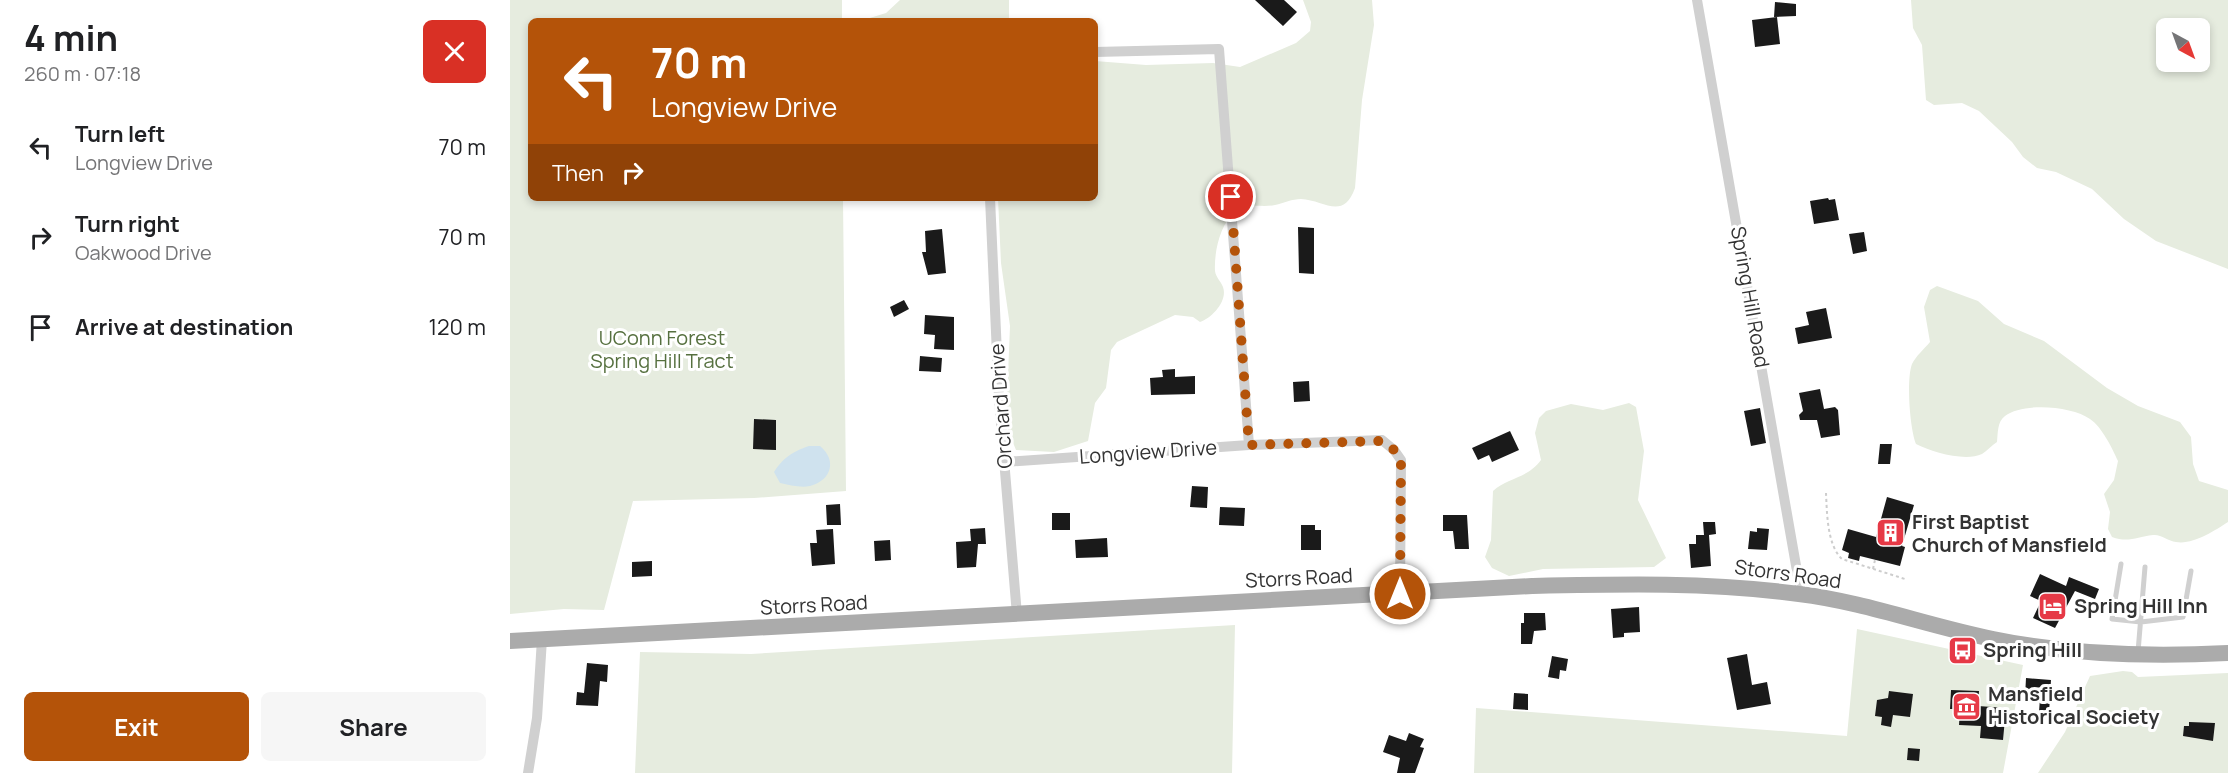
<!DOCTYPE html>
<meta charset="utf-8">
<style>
:root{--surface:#fff;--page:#f6f6f6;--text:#202124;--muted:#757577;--accent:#b45309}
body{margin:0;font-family:Manrope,sans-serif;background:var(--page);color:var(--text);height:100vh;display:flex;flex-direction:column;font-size:22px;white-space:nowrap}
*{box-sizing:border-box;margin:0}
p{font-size:20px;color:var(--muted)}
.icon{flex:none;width:33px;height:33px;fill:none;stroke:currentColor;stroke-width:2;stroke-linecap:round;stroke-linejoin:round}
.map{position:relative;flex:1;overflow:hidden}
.panel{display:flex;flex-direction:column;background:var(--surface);width:510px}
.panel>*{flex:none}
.hud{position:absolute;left:18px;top:18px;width:570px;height:183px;border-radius:9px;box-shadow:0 3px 9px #0003;background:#b45309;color:#fff;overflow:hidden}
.needle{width:39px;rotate:139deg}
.controls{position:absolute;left:1646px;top:18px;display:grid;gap:12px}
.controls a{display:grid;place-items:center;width:54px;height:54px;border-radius:9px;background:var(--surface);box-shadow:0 3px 9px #0003;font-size:30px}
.pin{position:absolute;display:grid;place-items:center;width:51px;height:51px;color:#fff;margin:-26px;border:3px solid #fff;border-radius:50%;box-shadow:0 2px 6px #0007}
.me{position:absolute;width:66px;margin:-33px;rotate:0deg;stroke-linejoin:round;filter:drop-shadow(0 0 4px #0008)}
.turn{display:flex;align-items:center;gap:21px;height:126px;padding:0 24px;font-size:27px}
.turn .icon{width:78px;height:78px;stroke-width:2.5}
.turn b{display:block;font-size:42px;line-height:51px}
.then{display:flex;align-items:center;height:57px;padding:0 24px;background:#0003;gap:12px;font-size:22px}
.round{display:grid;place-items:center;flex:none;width:63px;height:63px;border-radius:9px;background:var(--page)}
.overview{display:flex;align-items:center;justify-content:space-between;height:102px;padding:0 24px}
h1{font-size:36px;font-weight:700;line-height:45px}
.primary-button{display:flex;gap:12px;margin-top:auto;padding:12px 24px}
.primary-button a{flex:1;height:69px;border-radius:9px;background:var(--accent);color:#fff;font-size:24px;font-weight:700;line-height:69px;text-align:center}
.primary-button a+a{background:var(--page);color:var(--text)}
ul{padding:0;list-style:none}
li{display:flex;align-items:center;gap:18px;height:90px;padding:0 24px}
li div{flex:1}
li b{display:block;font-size:22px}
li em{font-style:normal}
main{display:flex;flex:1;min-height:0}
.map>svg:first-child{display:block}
.green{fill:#e6ecdf;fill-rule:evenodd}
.water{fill:#cfe2ee}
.building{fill:#1a1a1a}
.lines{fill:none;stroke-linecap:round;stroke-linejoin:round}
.path{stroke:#cdcdcd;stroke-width:2;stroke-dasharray:3 3;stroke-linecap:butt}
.service{stroke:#d0d0d0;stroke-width:5}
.minor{stroke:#d0d0d0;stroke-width:10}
.primary{stroke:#ababab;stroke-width:16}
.route{stroke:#b45309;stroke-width:10;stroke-dasharray:0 18}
.labels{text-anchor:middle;stroke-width:6;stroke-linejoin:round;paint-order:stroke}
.street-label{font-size:20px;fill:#333;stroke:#fff}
.park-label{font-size:20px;fill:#56703f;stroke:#fff}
.poi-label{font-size:20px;font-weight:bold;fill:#333;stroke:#fff;text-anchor:start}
</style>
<main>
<section class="panel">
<div class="overview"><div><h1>4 min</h1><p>260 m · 07:18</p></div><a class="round" style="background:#d93025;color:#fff"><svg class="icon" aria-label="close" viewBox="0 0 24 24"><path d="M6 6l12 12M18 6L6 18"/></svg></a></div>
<ul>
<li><svg class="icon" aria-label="left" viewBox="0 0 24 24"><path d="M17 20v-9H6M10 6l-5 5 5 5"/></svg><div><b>Turn left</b><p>Longview Drive</p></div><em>70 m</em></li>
<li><svg class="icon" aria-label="right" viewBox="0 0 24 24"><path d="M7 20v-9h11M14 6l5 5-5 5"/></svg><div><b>Turn right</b><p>Oakwood Drive</p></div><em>70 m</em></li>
<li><svg class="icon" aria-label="arrive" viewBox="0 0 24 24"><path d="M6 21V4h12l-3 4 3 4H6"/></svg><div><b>Arrive at destination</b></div><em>120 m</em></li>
</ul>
<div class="primary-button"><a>Exit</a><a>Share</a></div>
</section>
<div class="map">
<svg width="1718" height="773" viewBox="0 0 1718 773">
<rect width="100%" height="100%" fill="#fff"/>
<!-- green -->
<path class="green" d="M 0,0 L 332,0 L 332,21 L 21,21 L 21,198 L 333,198 L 336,491 L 244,498 L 123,501 L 94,610 L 54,609 L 0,614 Z
M 390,0 L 499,0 L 499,21 L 350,21 L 376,13 Z
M 793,0 L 862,0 L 864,25 L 852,100 L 845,188 C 833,221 814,200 791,199 C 782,199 774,203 765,205 C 751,208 738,202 725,212 C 710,224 704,252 705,271 C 706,278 711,281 713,287 C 718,301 702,318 690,322 L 683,317 L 665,315 L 607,342 L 601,350 L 596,388 L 585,403 L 578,441 L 544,452 L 506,450 L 496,425 L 500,326 L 491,263 L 488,198 L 585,198 L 585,61 L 636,65 L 703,63 L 730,67 L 786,43 L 800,31 L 801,22 Z
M 1401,0 L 1718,0 L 1718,269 L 1646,241 L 1614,219 L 1582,189 L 1546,172 L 1527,168 L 1513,157 L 1502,142 L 1469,111 L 1452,103 L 1424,105 L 1416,100 L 1412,45 L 1403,28 ZM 1656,28 L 1689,28 L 1689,62 L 1656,62 Z
M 1427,286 L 1468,301 L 1494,324 L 1534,341 L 1597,388 L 1628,406 L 1670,422 L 1681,437 L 1683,464 L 1689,481 L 1718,490 L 1718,522 C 1704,531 1683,545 1666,542 C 1658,541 1651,534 1643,535 C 1627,537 1618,543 1602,537 L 1598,529 L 1600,512 L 1594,494 L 1604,480 L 1608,461 C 1602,448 1592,427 1580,419 C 1562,406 1513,402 1495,416 C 1487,422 1488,433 1487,442 C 1482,445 1477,451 1472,454 C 1455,462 1422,452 1406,444 C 1400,429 1396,380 1402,364 C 1406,356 1414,349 1420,342 L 1414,307 L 1420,290 Z
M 1119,403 L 1126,407 L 1134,451 L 1128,500 L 1156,558 L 1144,567 L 1033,569 L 999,576 L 982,568 L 975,557 L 981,540 L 983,491 C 998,477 1017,479 1031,460 L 1025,433 L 1029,418 L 1036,411 L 1061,404 L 1093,410 Z
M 725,625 L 722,773 L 125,773 L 130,652 L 241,654 Z
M 1347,629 L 1513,665 L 1493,773 L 964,773 L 966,708 L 1337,736 Z
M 1613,671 L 1622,672 L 1628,677 L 1718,673 L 1718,773 L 1528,773 L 1555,732 L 1580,676 Z"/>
<!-- water -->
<path class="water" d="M 299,446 L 310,446 C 327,460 322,480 300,486 C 290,488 280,485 270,483 L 264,472 C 274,457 282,452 299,446 Z"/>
<!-- building -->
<path class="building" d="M 745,0 L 774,0 L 787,12 L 773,26 Z
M 1265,2 L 1286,4 L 1286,16 L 1264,17 Z
M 1267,17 L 1270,44 L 1245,47 L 1242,20 Z
M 1318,198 L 1319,200 L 1325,199 L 1329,220 L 1304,224 L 1300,201 Z
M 788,227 L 804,228 L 804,274 L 789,273 Z
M 432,229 L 436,273 L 418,275 L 412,252 L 416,252 L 415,231 Z
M 1354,232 L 1357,251 L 1343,254 L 1339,234 Z
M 394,300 L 399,309 L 384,317 L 380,307 Z
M 1316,308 L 1322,338 L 1288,344 L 1285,328 L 1299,325 L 1296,312 Z
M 415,315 L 444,317 L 444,350 L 424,349 L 425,335 L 414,334 Z
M 410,356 L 432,358 L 431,372 L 409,371 Z
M 665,369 L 665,377 L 685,376 L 685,394 L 641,395 L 640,378 L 653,377 L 652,370 Z
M 799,381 L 800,401 L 784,402 L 783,382 Z
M 1310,389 L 1314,409 L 1325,407 L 1328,410 L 1330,435 L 1311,438 L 1307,420 L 1290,420 L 1289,415 L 1293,411 L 1289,393 Z
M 1250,408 L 1256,443 L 1241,446 L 1234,411 Z
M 244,419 L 266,420 L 266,450 L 243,449 Z
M 1000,431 L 1009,450 L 982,462 L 979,455 L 968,460 L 962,448 Z
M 1370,444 L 1382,444 L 1380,464 L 1368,464 Z
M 682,486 L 698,487 L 697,508 L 680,507 Z
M 1377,497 L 1404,505 L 1392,546 L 1395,547 L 1390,566 L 1350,556 L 1349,561 L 1338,558 L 1339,553 L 1332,550 L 1338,529 L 1366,537 Z
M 330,504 L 331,525 L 317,525 L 316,505 Z
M 710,507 L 735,508 L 734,526 L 709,525 Z
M 542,513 L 560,513 L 560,530 L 542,530 Z
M 933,515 L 957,515 L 959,549 L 945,549 L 943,531 L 933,531 Z
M 1193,522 L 1205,522 L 1206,534 L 1199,535 L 1201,566 L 1181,568 L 1179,544 L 1186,544 L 1186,535 L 1194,535 Z
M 791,525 L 805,525 L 805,530 L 811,530 L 811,550 L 791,550 Z
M 475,528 L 476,544 L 468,544 L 466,567 L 447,568 L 446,542 L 461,541 L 460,529 Z
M 1247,528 L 1259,529 L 1257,550 L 1238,549 L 1240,531 L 1247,532 Z
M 323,529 L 325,564 L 302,566 L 300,543 L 307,543 L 306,530 Z
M 597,538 L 598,557 L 566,558 L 565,540 Z
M 380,540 L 381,560 L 365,561 L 364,541 Z
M 142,561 L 142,576 L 122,577 L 122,562 Z
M 1530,574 L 1556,586 L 1559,577 L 1589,589 L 1585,599 L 1565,591 L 1545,628 L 1523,618 L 1531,601 L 1520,596 Z
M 1129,607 L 1130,632 L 1114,633 L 1114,637 L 1103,638 L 1101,609 Z
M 1014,613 L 1035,613 L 1036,630 L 1024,631 L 1022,644 L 1011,644 L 1011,623 L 1014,623 Z
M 1237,654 L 1242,685 L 1257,682 L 1261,704 L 1227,710 L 1217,658 Z
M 1042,656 L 1058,659 L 1056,671 L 1050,670 L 1049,679 L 1038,677 Z
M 77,663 L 98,665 L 97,682 L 90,681 L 88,706 L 66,705 L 67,692 L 74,693 Z
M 1516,678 L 1541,680 L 1539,713 L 1529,712 L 1530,698 L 1515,697 Z
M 1441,690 L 1469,691 L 1468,706 L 1496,708 L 1493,740 L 1470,738 L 1471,726 L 1449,725 L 1450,709 L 1440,709 Z
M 1379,691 L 1403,694 L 1400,717 L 1383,715 L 1381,727 L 1371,725 L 1372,717 L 1365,716 L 1367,700 L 1378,698 Z
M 1004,693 L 1018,694 L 1018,710 L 1003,709 Z
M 1679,722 L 1705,723 L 1703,741 L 1673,736 L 1674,726 L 1679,726 Z
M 899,733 L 914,739 L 910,747 L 914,748 L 905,773 L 887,773 L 890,758 L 873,752 L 879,735 L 896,741 Z
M 1398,748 L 1410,749 L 1409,761 L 1397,760 Z"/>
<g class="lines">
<!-- path -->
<path class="path" d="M 1316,493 C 1317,513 1317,545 1332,559 L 1395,579
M 1363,569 L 1365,560"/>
<!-- service -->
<path class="service" d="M 1611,564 L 1602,619 L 1631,622 L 1673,617 L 1681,571
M 1628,652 L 1635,567"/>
<!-- minor -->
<path class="minor" d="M 1187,0 L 1291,594
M 585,52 L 709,49 L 739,445
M 480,198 L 489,399 L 507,615
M 494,462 L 739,445 L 872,440 L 884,450 L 891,460 L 890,594
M 18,773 L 27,718 L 32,639"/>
<!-- primary -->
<path class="primary" d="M 0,641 L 1022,586 C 1112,584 1200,582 1289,594 C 1355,602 1418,626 1483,639 C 1560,655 1640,657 1718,653"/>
</g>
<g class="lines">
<!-- route -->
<path class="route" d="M 721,197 L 739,445 L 872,441 L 884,450 L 891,460 L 890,594"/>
</g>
<!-- icons -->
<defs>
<symbol id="building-square" viewBox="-11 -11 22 22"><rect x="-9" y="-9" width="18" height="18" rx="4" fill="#e63946" stroke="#fff"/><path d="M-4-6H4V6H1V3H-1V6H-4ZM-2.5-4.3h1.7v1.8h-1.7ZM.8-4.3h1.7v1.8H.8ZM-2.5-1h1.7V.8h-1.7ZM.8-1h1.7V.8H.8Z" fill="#fff"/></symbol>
<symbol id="hotel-square" viewBox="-11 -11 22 22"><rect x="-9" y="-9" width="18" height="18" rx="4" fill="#e63946" stroke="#fff"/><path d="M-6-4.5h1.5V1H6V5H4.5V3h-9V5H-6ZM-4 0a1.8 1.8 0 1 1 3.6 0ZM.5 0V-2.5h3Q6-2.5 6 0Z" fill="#fff"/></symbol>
<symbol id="bus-square" viewBox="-11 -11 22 22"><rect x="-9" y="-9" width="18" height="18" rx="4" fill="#e63946" stroke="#fff"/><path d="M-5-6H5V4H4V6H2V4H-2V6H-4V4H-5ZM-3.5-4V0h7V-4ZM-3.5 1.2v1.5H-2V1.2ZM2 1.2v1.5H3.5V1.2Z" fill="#fff"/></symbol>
<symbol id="museum-square" viewBox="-11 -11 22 22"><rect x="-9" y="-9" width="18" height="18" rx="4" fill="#e63946" stroke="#fff"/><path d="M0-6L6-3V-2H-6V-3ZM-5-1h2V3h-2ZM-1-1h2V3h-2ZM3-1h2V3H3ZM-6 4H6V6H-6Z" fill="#fff"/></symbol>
</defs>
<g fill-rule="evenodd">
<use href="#building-square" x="1364" y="516" width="33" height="33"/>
<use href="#hotel-square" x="1526" y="590" width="33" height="33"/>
<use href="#bus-square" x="1436" y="634" width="33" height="33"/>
<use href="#museum-square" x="1440" y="690" width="33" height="33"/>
</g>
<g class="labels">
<!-- street labels -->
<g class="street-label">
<text transform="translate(1240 297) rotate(80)" y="7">Spring Hill Road</text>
<text transform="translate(491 406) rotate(-94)" y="7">Orchard Drive</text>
<text transform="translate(638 452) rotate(-4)" y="7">Longview Drive</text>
<text transform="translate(1278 574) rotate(8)" y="7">Storrs Road</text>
<text transform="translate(789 578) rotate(-3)" y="7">Storrs Road</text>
<text transform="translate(304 605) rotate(-3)" y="7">Storrs Road</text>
</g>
<!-- park labels -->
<g class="park-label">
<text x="152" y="345">UConn Forest<tspan x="152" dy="23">Spring Hill Tract</tspan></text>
</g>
<!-- poi labels -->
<g class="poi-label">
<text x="1402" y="529">First Baptist<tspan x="1402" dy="23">Church of Mansfield</tspan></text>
<text x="1564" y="613">Spring Hill Inn</text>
<text x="1473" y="657">Spring Hill</text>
<text x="1478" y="701">Mansfield<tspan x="1478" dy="23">Historical Society</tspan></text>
</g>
</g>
</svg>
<div class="controls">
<a><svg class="needle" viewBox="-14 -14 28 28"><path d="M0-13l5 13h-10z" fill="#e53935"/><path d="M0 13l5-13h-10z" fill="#757577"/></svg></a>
</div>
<div class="pin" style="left:721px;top:197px;background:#d93025"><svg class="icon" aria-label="arrive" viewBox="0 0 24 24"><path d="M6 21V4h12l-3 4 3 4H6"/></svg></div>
<svg class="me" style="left:890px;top:594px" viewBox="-20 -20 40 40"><circle r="17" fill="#b45309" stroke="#fff" stroke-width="3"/><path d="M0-11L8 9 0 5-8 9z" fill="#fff"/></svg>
<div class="hud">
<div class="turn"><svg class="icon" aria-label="left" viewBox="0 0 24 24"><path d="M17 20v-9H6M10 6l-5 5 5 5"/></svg><div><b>70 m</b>Longview Drive</div></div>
<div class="then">Then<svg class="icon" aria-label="right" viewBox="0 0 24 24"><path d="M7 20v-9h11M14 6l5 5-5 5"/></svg></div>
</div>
</div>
</main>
